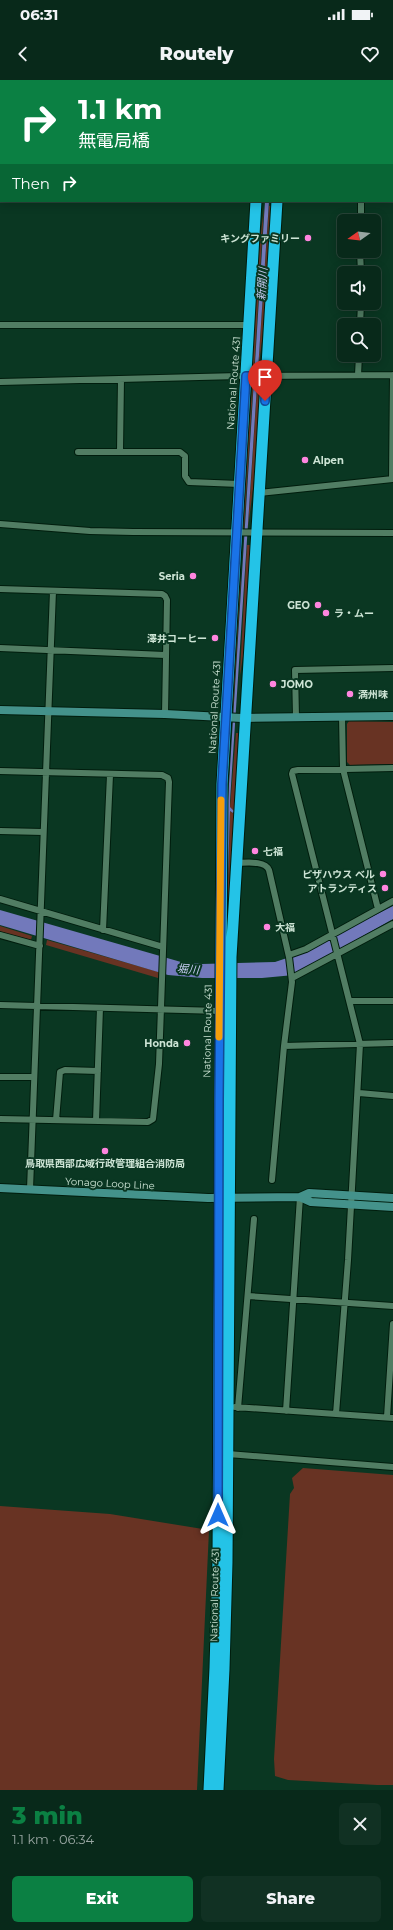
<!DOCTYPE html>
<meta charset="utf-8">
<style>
:root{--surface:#08291a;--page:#113123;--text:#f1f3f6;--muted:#98a6a2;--line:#294539;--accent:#0b8043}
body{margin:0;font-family:Montserrat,"Noto Sans JP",sans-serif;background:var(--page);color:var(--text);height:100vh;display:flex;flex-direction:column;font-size:15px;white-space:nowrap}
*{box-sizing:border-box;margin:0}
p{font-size:13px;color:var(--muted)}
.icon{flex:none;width:22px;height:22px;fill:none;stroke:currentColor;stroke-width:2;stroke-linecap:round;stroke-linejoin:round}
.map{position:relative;height:1710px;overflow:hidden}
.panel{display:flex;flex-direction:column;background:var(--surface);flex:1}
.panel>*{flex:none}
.guide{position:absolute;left:0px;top:0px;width:393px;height:122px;box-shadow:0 2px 10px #0003,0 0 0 1px var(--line);background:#0b8043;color:#fff;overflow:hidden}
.needle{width:26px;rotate:256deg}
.tools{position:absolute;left:337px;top:134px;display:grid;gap:8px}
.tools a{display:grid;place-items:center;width:44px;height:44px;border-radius:6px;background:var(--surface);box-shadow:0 2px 10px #0003,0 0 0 1px var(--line);font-size:20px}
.pin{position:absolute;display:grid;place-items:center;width:34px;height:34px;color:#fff;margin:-41px -17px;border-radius:50% 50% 50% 0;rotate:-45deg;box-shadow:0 0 4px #0007}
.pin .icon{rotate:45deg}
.me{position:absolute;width:44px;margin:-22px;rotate:0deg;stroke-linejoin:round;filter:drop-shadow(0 0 3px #0008)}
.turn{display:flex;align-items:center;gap:14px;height:84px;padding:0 12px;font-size:18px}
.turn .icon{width:52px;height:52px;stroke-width:2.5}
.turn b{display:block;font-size:28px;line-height:34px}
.then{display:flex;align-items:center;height:38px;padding:0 12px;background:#0003;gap:8px;font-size:15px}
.round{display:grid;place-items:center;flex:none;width:42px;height:42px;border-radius:6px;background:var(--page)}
.head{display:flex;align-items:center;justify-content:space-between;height:68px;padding:0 12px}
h1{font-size:24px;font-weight:800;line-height:30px;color:var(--accent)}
.action{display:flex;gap:8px;margin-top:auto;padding:8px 12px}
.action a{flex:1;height:46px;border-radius:6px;background:var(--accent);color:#fff;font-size:16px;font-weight:800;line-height:46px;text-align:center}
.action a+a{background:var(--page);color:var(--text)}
.status{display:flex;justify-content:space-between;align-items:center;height:28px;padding:0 20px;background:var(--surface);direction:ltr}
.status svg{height:11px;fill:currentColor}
header{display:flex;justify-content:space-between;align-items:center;height:52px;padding:0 12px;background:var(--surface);font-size:18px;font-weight:800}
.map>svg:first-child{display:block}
.green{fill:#683323}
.water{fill:#7279bb}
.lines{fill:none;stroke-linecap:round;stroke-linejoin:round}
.stream{stroke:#7279bb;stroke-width:2}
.street-casing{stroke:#001d0d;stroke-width:8}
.secondary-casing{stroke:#001d0d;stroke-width:10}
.highway-casing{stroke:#001d0d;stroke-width:13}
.street{stroke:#517d63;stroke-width:6}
.secondary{stroke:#44928b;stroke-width:8}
.highway{stroke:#24c3e7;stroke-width:11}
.route-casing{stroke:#114b97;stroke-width:10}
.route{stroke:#1a73e8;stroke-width:7}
.slow{stroke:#f59e0b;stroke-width:7}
.poi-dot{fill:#ff85df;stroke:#0a3722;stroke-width:1.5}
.labels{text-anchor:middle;stroke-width:4;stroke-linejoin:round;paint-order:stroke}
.poi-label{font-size:10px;font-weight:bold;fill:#cde4d5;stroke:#0a3722;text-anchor:end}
.street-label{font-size:10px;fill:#cde4d5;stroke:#0a3722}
.water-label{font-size:11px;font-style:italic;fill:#c5cbf0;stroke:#0a3722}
</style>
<div class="status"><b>06:31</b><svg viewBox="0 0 49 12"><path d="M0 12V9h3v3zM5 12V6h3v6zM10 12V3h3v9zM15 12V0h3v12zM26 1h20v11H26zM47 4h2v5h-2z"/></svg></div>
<header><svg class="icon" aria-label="back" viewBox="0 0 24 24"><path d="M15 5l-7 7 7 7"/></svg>Routely<svg class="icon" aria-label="heart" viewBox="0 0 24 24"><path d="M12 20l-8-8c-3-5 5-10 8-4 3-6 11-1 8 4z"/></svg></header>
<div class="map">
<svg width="393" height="1710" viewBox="0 0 393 1710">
<rect width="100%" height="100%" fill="#0a3722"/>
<!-- green -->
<path class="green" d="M 273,125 L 267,224 L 258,291 L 269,126 Z
M 264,127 L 254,292 L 251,291 L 256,195 Z
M 252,308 L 253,308 L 244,449 L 241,447 L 245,372 L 250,339 Z
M 257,308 L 261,308 L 256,385 L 248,448 Z
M 243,464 L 233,630 L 231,629 L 235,530 L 241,497 Z
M 247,465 L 251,465 L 245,564 L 240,595 L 238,628 Z
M 349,641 L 393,642 L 393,684 L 350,685 L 347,682 L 347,644 Z
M 236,653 L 239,653 L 234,731 L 230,727 Z
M 230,731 L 234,734 L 226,876 Z
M 0,846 L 32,856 L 31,860 L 0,852 Z
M 47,860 L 159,892 L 158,898 L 46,865 Z
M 303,1388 L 393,1395 L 393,1705 L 377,1705 L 288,1700 L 275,1696 L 274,1679 L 290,1414 L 294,1408 L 292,1398 Z
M 0,1426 L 110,1434 L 209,1450 L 197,1710 L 0,1710 Z"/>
<!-- water -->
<path class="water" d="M 265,121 L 269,121 L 230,721 L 230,727 L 234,731 L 233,733 L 230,731 L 227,828 L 228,720 Z
M 393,826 L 393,839 L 294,895 L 262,898 L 202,898 L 168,895 L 0,845 L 0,830 L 181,882 L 202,884 L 275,882 L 293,876 Z"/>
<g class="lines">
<!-- stream -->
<path class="stream" d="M 0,53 L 1,53"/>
<defs>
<path id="street" d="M 320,1 L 320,0
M 392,101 L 393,101
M 0,115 L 1,115
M 361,141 L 361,121
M 360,171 L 361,193
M 0,245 L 249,245
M 360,245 L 361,223
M 358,295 L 359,275
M 0,302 L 239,296 L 393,295
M 120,371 L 121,299
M 78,372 L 180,372 L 185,376 L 185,396 L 189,402 L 239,404
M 392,399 L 393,295
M 259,413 L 393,399
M 0,444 L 90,451 L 133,452 L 393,453
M 0,509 L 162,514 L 165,516 L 167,520 L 165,634
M 0,568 L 165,575
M 342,636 L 343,689 L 378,829
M 296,637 L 295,590 L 393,588
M 0,691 L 162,695 L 168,698 L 169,702 L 159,984 L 153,1039 L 148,1042 L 0,1039
M 0,751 L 43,752
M 236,783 C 245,783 265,780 269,790 L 289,877 L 292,902 L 284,966 L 393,963
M 0,819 L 163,867
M 103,850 L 110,695
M 0,855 L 40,866
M 289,875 L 306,869 L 393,821
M 292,898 L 393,844
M 350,921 L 393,921
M 0,925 L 220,931
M 0,997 L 34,997
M 359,1013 L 393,1016
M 56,1040 L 60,992 L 65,990 L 98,991
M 96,1041 L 100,928
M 272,1100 L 284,966
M 30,1109 L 53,511
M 248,1216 L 393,1226
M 235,1327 L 393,1338
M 238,1328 L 254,1139
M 286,1331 L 300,1117
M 336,1334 L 348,1180 L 360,964 L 292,694 L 293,691 L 298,690 L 393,688
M 387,1337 L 393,1244
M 228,1374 L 393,1387"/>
<path id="secondary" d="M 0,630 L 165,634 L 242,638 L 393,636
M 0,1108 L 208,1118 L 300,1117 L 311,1122 L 393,1127
M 300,1117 L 309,1113 L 393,1118"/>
<path id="highway" d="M 264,1 L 264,0
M 284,1 L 285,0
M 209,1710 L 215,1588 L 218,1482 L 222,704 L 256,121
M 218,1710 L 224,1589 L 227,1482 L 231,877 L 277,121"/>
</defs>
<!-- street casing -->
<use href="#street" class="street-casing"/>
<!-- secondary casing -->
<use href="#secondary" class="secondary-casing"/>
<!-- highway casing -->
<use href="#highway" class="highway-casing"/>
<!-- street -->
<use href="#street" class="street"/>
<!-- secondary -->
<use href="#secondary" class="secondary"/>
<!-- highway -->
<use href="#highway" class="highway"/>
</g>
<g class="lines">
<defs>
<path id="route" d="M 218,1435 L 219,1020 L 222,704 L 246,296 L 266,296 L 265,321"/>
</defs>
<!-- route casing -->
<use href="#route" class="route-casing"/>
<!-- route -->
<use href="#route" class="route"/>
<!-- slow -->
<path class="slow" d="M 219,957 L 221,720"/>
</g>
<!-- markers -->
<g class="poi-dot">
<circle cx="308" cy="158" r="4"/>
<circle cx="305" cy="380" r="4"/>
<circle cx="193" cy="496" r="4"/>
<circle cx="318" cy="525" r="4"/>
<circle cx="326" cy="533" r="4"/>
<circle cx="215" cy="558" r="4"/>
<circle cx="273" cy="604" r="4"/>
<circle cx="350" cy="614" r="4"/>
<circle cx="255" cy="771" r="4"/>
<circle cx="383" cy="794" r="4"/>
<circle cx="385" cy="808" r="4"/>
<circle cx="267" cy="847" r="4"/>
<circle cx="187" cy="963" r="4"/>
<circle cx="105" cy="1071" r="4"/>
</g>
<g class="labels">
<!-- poi labels -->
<g class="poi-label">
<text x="300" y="162">キングファミリー</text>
<text x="313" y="384" text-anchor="start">Alpen</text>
<text x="185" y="500">Seria</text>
<text x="310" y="529">GEO</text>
<text x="334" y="537" text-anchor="start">ラ・ムー</text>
<text x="207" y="562">澤井コーヒー</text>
<text x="281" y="608" text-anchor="start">JOMO</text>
<text x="358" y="618" text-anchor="start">満州味</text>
<text x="263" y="775" text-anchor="start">七福</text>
<text x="375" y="798">ピザハウス ベル</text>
<text x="377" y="812">アトランティス</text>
<text x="275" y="851" text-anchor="start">大福</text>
<text x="179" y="967">Honda</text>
<text x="105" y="1087" text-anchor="middle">鳥取県西部広域行政管理組合消防局</text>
</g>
<!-- street labels -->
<g class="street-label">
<text transform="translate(233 303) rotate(-86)" y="4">National Route 431</text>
<text transform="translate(214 627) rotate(-87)" y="4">National Route 431</text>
<text transform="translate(207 951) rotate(-89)" y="4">National Route 431</text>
<text transform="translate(110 1103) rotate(3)" y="4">Yonago Loop Line</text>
<text transform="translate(214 1515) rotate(-89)" y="4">National Route 431</text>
</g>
<!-- water labels -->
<g class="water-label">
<text transform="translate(262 204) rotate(-86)" y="4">新開川</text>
<text transform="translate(188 889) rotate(5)" y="4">堀川</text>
</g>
</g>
</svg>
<div class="tools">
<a><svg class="needle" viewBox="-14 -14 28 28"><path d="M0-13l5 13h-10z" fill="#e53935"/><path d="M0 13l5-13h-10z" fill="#98a6a2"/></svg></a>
<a><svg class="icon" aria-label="sound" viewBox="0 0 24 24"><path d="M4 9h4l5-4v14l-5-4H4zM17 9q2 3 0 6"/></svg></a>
<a><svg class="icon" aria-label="search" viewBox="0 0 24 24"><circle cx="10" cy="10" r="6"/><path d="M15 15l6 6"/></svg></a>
</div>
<div class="pin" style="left:265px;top:321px;background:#d93025"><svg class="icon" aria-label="arrive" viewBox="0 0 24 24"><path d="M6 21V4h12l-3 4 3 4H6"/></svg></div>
<svg class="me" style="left:218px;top:1435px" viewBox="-20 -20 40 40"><path d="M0-17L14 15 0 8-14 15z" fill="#1a73e8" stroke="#fff" stroke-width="4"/></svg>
<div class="guide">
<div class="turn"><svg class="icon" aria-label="right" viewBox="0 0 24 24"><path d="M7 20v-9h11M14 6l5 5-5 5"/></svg><div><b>1.1 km</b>無電局橋</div></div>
<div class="then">Then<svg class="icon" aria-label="right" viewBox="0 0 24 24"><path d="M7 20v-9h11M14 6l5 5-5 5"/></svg></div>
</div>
</div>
<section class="panel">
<div class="head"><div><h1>3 min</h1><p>1.1 km · 06:34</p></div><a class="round"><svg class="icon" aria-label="close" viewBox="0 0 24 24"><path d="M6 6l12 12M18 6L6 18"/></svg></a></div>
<div class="action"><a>Exit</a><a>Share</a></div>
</section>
